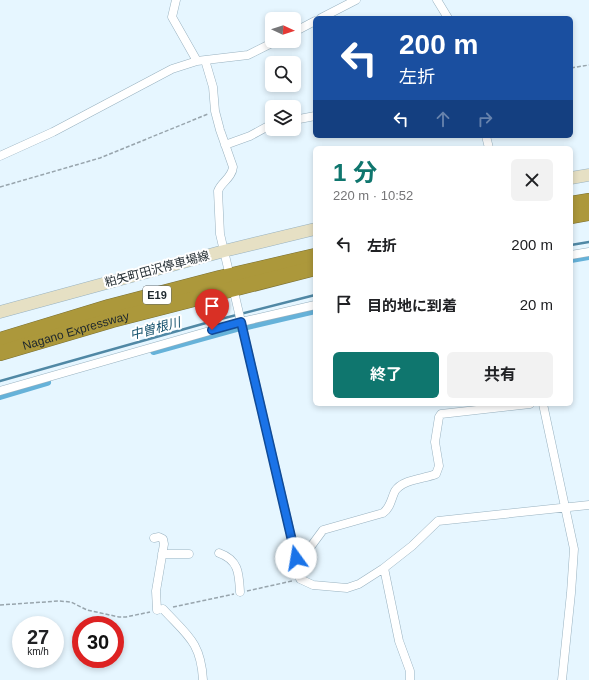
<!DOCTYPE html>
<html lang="ja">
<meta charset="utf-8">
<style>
:root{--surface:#fff;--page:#f2f2f2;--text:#202124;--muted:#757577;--accent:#0f766e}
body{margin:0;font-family:Helvetica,"Noto Sans JP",sans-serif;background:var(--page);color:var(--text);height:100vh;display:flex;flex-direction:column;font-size:15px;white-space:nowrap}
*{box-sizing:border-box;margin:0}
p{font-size:13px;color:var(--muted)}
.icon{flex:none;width:22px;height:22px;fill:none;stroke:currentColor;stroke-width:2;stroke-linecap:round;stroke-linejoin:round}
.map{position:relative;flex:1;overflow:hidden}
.panel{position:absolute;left:313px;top:146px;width:260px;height:260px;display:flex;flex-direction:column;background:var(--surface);border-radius:6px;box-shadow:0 2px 6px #0003}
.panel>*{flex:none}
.guide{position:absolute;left:313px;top:16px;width:260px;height:122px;border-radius:6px;box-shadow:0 2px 6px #0003;background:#1a4fa0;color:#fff;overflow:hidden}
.needle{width:26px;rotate:93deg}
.controls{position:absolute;left:265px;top:12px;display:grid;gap:8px}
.controls a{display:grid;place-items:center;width:36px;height:36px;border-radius:6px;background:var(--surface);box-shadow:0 2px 6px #0003;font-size:20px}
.speed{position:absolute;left:12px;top:616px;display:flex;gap:8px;font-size:20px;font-weight:700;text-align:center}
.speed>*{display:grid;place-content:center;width:52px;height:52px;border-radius:50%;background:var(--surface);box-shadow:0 2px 6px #0003;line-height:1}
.speed small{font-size:10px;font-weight:400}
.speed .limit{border:6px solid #d22;background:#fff;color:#111}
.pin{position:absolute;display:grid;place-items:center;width:34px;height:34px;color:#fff;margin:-41px -17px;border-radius:50% 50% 50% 0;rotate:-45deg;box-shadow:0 0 4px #0007}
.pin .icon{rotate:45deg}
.me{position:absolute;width:44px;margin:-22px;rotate:347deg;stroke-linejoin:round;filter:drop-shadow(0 0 3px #0008)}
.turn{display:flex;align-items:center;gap:14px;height:84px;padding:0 20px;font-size:18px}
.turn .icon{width:52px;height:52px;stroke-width:2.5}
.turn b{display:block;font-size:28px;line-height:34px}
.lanes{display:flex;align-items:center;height:38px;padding:0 20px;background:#0003;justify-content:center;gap:20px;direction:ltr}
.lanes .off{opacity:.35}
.round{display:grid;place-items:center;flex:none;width:42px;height:42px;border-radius:6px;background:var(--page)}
.overview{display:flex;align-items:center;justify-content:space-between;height:68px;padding:0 20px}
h1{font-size:24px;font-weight:700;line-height:30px;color:var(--accent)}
.action{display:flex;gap:8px;margin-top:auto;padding:8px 20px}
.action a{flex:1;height:46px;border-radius:6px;background:var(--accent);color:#fff;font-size:16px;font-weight:700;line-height:46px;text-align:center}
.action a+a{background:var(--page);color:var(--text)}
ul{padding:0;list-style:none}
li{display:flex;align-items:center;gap:12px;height:60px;padding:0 20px}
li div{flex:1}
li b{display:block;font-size:15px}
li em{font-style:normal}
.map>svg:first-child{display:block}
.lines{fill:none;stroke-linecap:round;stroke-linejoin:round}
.stream{stroke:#5088a5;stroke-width:2.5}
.canal{stroke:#66b2d9;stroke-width:8}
.street-casing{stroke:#99b2c0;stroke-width:9}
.secondary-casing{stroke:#99b2c0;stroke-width:13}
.highway-casing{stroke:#7a7036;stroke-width:16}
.path{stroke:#98a5ad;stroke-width:1.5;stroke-dasharray:4 2;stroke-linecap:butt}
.street{stroke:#fff;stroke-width:8}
.secondary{stroke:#e6e0c4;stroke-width:12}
.highway{stroke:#ac983b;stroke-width:15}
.route-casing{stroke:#114b97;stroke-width:10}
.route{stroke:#1a73e8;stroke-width:7}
.labels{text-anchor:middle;stroke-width:4;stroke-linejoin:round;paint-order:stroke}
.shield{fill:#fff;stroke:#61686c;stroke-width:1}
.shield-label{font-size:11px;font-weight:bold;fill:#1d272d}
.street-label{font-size:12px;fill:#1d272d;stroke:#fff}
.water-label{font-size:13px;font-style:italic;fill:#15526d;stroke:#fff}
</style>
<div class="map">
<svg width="589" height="680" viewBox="0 0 589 680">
<rect width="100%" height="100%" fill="#e6f6ff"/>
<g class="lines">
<!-- stream -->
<path class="stream" d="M 571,245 L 589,242
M 0,381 L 213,321 L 315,295"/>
<!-- canal -->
<path class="canal" d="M 571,259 L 589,256
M 247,326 L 315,310
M 154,351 L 237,328
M 0,396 L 47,382"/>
<defs>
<path id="street" d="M 176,0 L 172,17 L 197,61
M 437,0 L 448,18
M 321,18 L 356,0
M 294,32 L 315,21
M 205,60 L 213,87 L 215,111 L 220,130 L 233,167 C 232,178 221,182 218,191 L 220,234 L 228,268
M 294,120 L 315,116
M 486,136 L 489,148
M 225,145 L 250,136 L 272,124
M 0,156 L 53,132 L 172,69 L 197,61 L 248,55 L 276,41
M 571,255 L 589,252
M 235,296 L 298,566 L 300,579 L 313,585 L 347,588 L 359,584 L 384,568 L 412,546 L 438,521 L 589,505
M 0,391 L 241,322 L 315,305
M 543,404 L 574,549 L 571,593 L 562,680
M 154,538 L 159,537 L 163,539 L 164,544 L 156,591 L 157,610
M 219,553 C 239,560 239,574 240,592
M 162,554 L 189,554
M 298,566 L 305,560 L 309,549 L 323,530 L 383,513 C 391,507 391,499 395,491 C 403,479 424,479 436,474 L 439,466 L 435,442 L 439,417 L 441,414 L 530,404
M 384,568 L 399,641 L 410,671 L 410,680
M 163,609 C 187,635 201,642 203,680"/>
<path id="secondary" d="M 571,178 L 589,175
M 0,312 L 224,251 L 315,229"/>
<g id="highway">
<path d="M 571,204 L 589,201"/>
<path d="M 571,216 L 589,213"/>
<path d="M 0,340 L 109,307 L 220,278 L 315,256"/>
<path id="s1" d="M 0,353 L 112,320 L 315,268"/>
</g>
</defs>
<!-- street casing -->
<use href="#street" class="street-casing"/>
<!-- secondary casing -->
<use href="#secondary" class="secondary-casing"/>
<!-- highway casing -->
<use href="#highway" class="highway-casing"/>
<!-- path -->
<path class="path" d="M 571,68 L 589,65
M 0,187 L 100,158 L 208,114
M 247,591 L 292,581
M 0,605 L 59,601 L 71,602 L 87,610 L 119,617 L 126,617 L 150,612
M 173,607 L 234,594"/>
<!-- street -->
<use href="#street" class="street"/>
<!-- secondary -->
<use href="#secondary" class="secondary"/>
<!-- highway -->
<use href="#highway" class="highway"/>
</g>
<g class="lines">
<defs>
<path id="route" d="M 212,330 L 241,322 L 296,558"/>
</defs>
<!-- route casing -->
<use href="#route" class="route-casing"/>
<!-- route -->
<use href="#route" class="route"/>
</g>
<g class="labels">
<!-- shield labels -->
<rect class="shield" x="143" y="286" width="28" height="18" rx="3"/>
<g class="shield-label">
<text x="157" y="299">E19</text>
</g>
<!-- street labels -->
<g class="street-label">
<text transform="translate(157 269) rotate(-15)" y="4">粕矢町田沢停車場線</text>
<text dy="4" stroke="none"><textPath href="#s1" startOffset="79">Nagano Expressway</textPath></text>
</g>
<!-- water labels -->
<g class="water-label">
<text transform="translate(155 328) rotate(-15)" y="5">中曽根川</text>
</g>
</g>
</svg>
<div class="controls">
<a><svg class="needle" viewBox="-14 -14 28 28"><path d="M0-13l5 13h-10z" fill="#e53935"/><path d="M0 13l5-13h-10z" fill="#757577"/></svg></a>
<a><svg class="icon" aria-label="search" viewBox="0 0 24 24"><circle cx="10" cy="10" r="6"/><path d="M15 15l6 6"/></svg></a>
<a><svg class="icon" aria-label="layers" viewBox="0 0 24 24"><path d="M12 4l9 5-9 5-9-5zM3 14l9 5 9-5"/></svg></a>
</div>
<div class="speed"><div>27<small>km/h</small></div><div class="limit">30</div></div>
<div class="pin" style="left:212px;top:330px;background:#d93025"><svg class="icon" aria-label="arrive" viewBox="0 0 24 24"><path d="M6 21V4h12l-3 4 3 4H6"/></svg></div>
<svg class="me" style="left:296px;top:558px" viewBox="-20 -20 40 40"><circle r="19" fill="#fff"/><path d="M0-13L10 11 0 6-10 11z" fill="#1a73e8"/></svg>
<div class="guide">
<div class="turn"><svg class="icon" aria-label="left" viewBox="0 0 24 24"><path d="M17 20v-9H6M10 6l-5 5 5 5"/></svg><div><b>200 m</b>左折</div></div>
<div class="lanes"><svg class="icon" aria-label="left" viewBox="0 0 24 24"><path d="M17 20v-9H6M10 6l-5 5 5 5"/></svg><svg class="icon off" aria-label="ahead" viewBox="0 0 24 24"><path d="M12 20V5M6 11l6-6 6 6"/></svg><svg class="icon off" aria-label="right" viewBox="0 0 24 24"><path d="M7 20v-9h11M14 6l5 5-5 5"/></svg></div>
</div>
<section class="panel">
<div class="overview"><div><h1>1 分</h1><p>220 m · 10:52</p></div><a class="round"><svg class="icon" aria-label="close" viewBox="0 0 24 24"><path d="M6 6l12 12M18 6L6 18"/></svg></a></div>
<ul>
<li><svg class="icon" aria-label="left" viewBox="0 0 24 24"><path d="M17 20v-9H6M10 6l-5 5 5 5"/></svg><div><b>左折</b></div><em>200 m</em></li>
<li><svg class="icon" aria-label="arrive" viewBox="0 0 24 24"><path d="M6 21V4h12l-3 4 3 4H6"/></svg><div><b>目的地に到着</b></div><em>20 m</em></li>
</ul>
<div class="action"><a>終了</a><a>共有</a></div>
</section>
</div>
